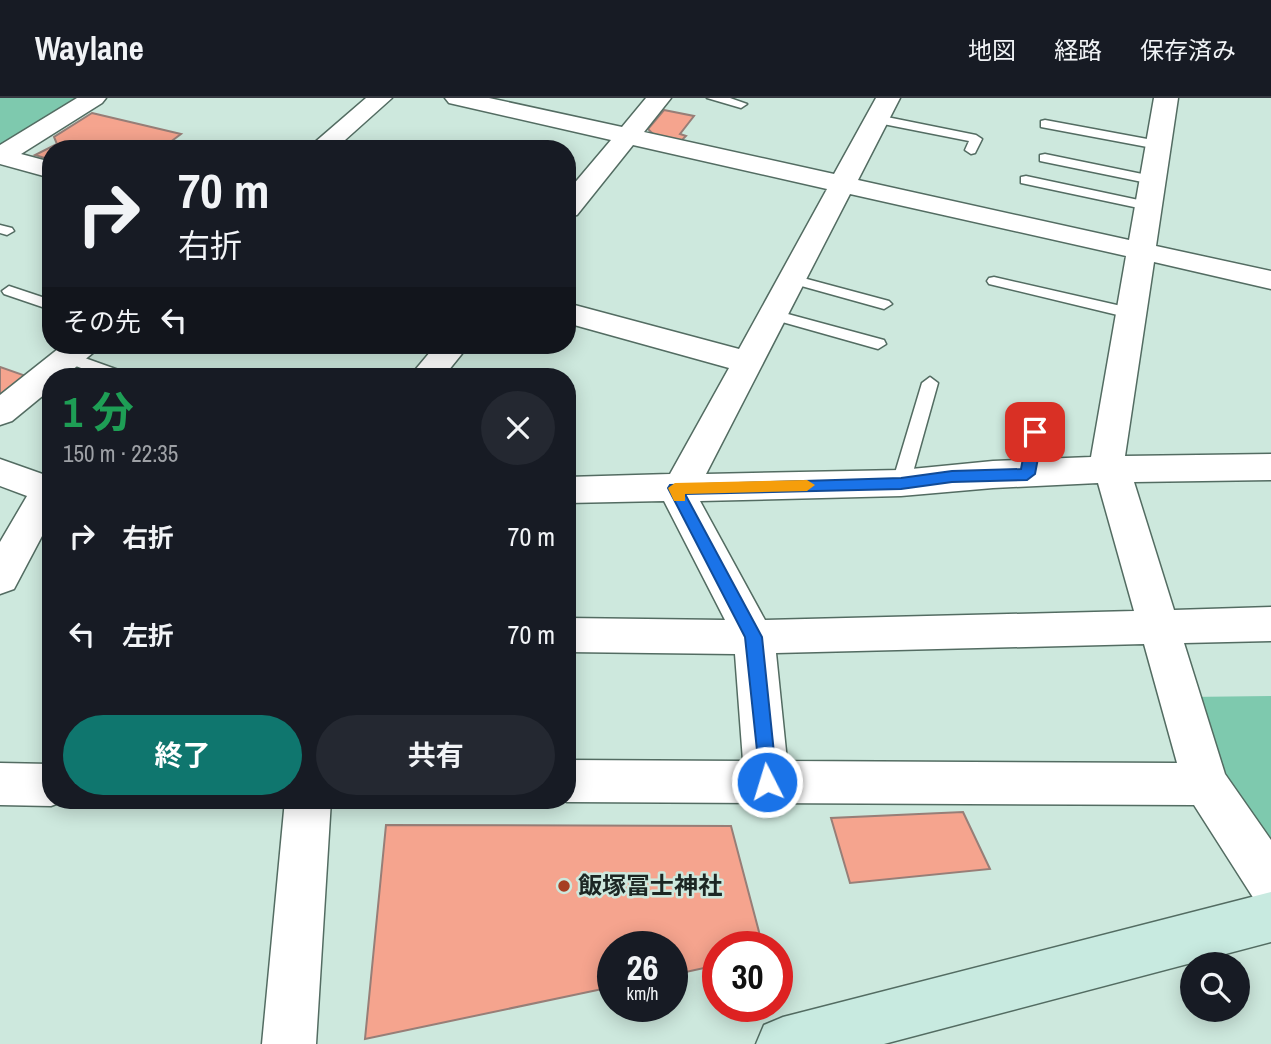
<!DOCTYPE html>
<html lang="ja">
<meta charset="utf-8">
<style>
:root{--surface:#171b24;--page:#242831;--text:#f1f3f6;--muted:#9ea1a6;--line:#363941;--accent:#0f766e}
body{margin:0;font-family:"Archivo Narrow","Noto Sans JP",sans-serif;background:var(--page);color:var(--text);height:100vh;display:flex;flex-direction:column;font-size:26px;white-space:nowrap}
*{box-sizing:border-box;margin:0}
p{font-size:23px;color:var(--muted)}
.icon{flex:none;width:38px;height:38px;fill:none;stroke:currentColor;stroke-width:2;stroke-linecap:round;stroke-linejoin:round}
.map{position:relative;flex:1;overflow:hidden}
.panel{position:absolute;left:42px;top:270px;width:534px;height:441px;display:flex;flex-direction:column;background:var(--surface);border-radius:28px;box-shadow:0 4px 18px #0003}
.panel>*{flex:none}
.hud{position:absolute;left:42px;top:42px;width:534px;height:214px;border-radius:28px;box-shadow:0 4px 18px #0003;background:#171b24;color:var(--text);overflow:hidden}
.buttons{position:absolute;left:1180px;top:854px;display:grid;gap:14px}
.buttons a{display:grid;place-items:center;width:70px;height:70px;border-radius:50%;background:var(--surface);box-shadow:0 4px 18px #0003;font-size:35px}
.speed{position:absolute;left:597px;top:833px;display:flex;gap:14px;font-size:35px;font-weight:700;text-align:center}
.speed>*{display:grid;place-content:center;width:91px;height:91px;border-radius:50%;background:var(--surface);box-shadow:0 4px 18px #0003;line-height:1}
.speed small{font-size:18px;font-weight:400}
.speed .limit{border:10px solid #d22;background:#fff;color:#111}
.pin{position:absolute;display:grid;place-items:center;width:60px;height:60px;color:#fff;margin:-30px;border-radius:14px;box-shadow:0 4px 10px #0006}
.me{position:absolute;width:77px;margin:-38px;rotate:355deg;stroke-linejoin:round;filter:drop-shadow(0 0 5px #0008)}
.turn{display:flex;align-items:center;gap:24px;height:147px;padding:0 21px;font-size:32px}
.turn .icon{width:91px;height:91px;stroke-width:2.5}
.turn b{display:block;font-size:49px;line-height:60px}
.then{display:flex;align-items:center;height:66px;padding:0 21px;background:#0003;gap:14px;font-size:26px}
.round{display:grid;place-items:center;flex:none;width:74px;height:74px;border-radius:37px;background:var(--page)}
.overview{display:flex;align-items:center;justify-content:space-between;height:119px;padding:0 21px}
h1{font-size:42px;font-weight:700;line-height:52px;color:#1e9e55}
.button{display:flex;gap:14px;margin-top:auto;padding:14px 21px}
.button a{flex:1;height:80px;border-radius:42px;background:var(--accent);color:#fff;font-size:28px;font-weight:700;line-height:80px;text-align:center}
.button a+a{background:var(--page);color:var(--text)}
ul{padding:0;list-style:none}
li{display:flex;align-items:center;gap:21px;height:98px;padding:0 21px}
li div{flex:1}
li b{display:block;font-size:26px}
li em{font-style:normal}
header{display:flex;align-items:center;gap:42px;box-sizing:border-box;height:98px;padding:0 35px;background:var(--surface);border-bottom:2px solid var(--line)}
header strong{font-size:33px}
nav{display:flex;gap:38px;margin-inline-start:auto;font-size:24px}
.map>svg:first-child{display:block}
.green{fill:#7ec9ae}
.building{fill:#f5a48e;stroke:#977e77;stroke-width:2}
.lines{fill:none;stroke-linecap:round;stroke-linejoin:round}
.lane-casing{stroke:#536c62;stroke-width:3}
.street-casing{stroke:#536c62;stroke-width:3}
.secondary-casing{stroke:#536c62;stroke-width:3}
.lane{fill:#fff;fill-rule:evenodd}
.street{fill:#fff;fill-rule:evenodd}
.secondary{fill:#c8eae0;fill-rule:evenodd}
.route{fill:#1a73e8;stroke:#114b97;stroke-width:2}
.slow{fill:#f59e0b}
.poi-dot{fill:#a63d22;stroke:#cde8dd;stroke-width:2.5}
.labels{text-anchor:middle;stroke-width:5;stroke-linejoin:round;paint-order:stroke}
.near-poi-label{font-size:24px;font-weight:bold;fill:#1c2623;stroke:#cde8dd;text-anchor:start}
</style>
<header>
<strong>Waylane</strong>
<nav><a>地図</a><a>経路</a><a>保存済み</a></nav>
</header>
<div class="map">
<svg width="1271" height="946" viewBox="0 0 1271 946">
<rect width="100%" height="100%" fill="#cde8dd"/>
<!-- green -->
<path class="green" d="M 0,0 L 85,0 L 0,53 Z
M 1271,598 L 1271,766 L 1216,687 L 1187,599 Z"/>
<!-- building -->
<path class="building" d="M 664,12 L 694,18 L 680,36 L 686,38 L 681,43 L 654,37 L 648,31 Z
M 92,15 L 181,36 L 161,51 L 51,51 L 51,62 L 35,57 L 57,46 L 54,39 Z
M 0,269 L 26,278 L 0,299 Z
M 963,714 L 990,771 L 850,785 L 831,720 Z
M 386,727 L 731,728 L 763,849 L 718,849 L 718,867 L 672,877 L 672,849 L 612,849 L 612,889 L 365,941 Z"/>
<g class="lines">
<defs>
<path id="lane" d="M 707,0 L 730,0 L 747,6 L 741,10 Z
M 877,17 L 976,37 L 982,41 L 975,55 L 971,56 L 965,52 L 969,43 L 873,24 L 871,21 Z
M 1045,22 L 1158,43 L 1164,47 L 1158,51 L 1041,29 L 1041,23 Z
M 1045,56 L 1152,78 L 1159,82 L 1152,86 L 1040,63 L 1040,57 Z
M 1026,78 L 1148,104 L 1155,108 L 1148,112 L 1021,85 L 1021,79 Z
M 0,127 L 12,130 L 14,133 L 7,137 L 0,135 Z
M 792,177 L 889,203 L 892,206 L 884,211 L 787,184 L 785,181 L 787,178 Z
M 994,179 L 1130,210 L 1138,215 L 1130,220 L 989,186 L 987,183 L 989,180 Z
M 9,188 L 51,202 L 51,212 L 4,196 L 2,193 Z
M 773,212 L 884,242 L 886,246 L 878,251 L 768,220 L 765,217 Z
M 218,247 L 240,247 L 242,249 L 234,254 L 220,251 Z
M 68,254 L 124,274 L 126,278 L 103,278 L 62,263 L 60,259 L 62,255 Z
M 930,279 L 938,285 L 910,385 L 907,390 L 895,390 L 892,385 L 922,285 Z
M 1040,307 L 1048,313 L 1036,376 L 1033,381 L 1021,381 L 1018,376 L 1032,313 Z"/>
<path id="street" d="M 77,0 L 106,0 L 102,5 L 21,56 L 51,64 L 51,80 L 0,66 L 0,47 Z
M 366,0 L 392,0 L 335,51 L 307,51 Z
M 445,0 L 489,0 L 622,29 L 646,0 L 671,0 L 644,34 L 834,76 L 876,0 L 900,0 L 858,82 L 1129,142 L 1154,0 L 1178,0 L 1156,148 L 1271,173 L 1271,191 L 1154,164 L 1125,358 L 1271,356 L 1271,382 L 1134,384 L 1174,512 L 1271,509 L 1271,543 L 1184,545 L 1225,676 L 1271,742 L 1271,808 L 1254,801 L 1194,707 L 567,704 L 561,702 L 567,702 L 567,662 L 743,663 L 735,556 L 567,554 L 567,520 L 725,522 L 664,403 L 567,405 L 567,379 L 670,376 L 729,270 L 567,225 L 567,205 L 739,251 L 827,91 L 633,47 L 577,117 L 567,119 L 567,94 L 611,42 L 449,5 ZM 850,96 L 1126,158 L 1091,359 L 993,363 L 901,372 L 706,376 ZM 1098,385 L 1134,513 L 765,522 L 700,403 L 901,398 L 993,390 ZM 1144,546 L 1177,665 L 787,663 L 776,555 Z
M 63,247 L 99,247 L 94,254 L 65,278 L 51,278 L 51,291 L 12,323 L 0,327 L 0,297 Z
M 436,247 L 469,247 L 444,278 L 410,278 Z
M 0,361 L 51,379 L 51,421 L 14,491 L 0,496 L 0,444 L 27,398 L 0,388 Z
M 0,665 L 51,666 L 51,702 L 67,702 L 51,708 L 0,707 Z
M 285,702 L 331,702 L 316,946 L 262,946 Z"/>
<path id="secondary" d="M 1271,794 L 1271,844 L 884,946 L 756,946 L 764,927 L 783,919 Z"/>
</defs>
<!-- lane casing -->
<use href="#lane" class="lane-casing"/>
<!-- street casing -->
<use href="#street" class="street-casing"/>
<!-- secondary casing -->
<use href="#secondary" class="secondary-casing"/>
<!-- lane -->
<use href="#lane" class="lane"/>
<!-- street -->
<use href="#street" class="street"/>
<!-- secondary -->
<use href="#secondary" class="secondary"/>
</g>
<!-- route -->
<path class="route" d="M 1035,329 L 1043,334 L 1035,376 L 1027,382 L 952,384 L 901,391 L 685,396 L 762,539 L 777,684 L 774,690 L 767,693 L 761,690 L 745,539 L 668,390 L 670,387 L 901,380 L 952,373 L 1021,371 L 1028,334 Z"/>
<!-- slow -->
<path class="slow" d="M 807,382 L 815,387 L 807,393 L 685,396 L 685,403 L 674,403 L 668,390 L 675,385 Z"/>
<!-- markers -->
<circle class="poi-dot" cx="564" cy="788" r="7"/>
<g class="labels">
<!-- near-poi labels -->
<g class="near-poi-label">
<text x="578" y="796">飯塚冨士神社</text>
</g>
</g>
</svg>
<div class="buttons">
<a><svg class="icon" aria-label="search" viewBox="0 0 24 24"><circle cx="10" cy="10" r="6"/><path d="M15 15l6 6"/></svg></a>
</div>
<div class="speed"><div>26<small>km/h</small></div><div class="limit">30</div></div>
<div class="pin" style="left:1035px;top:334px;background:#d93025"><svg class="icon" aria-label="arrive" viewBox="0 0 24 24"><path d="M6 21V4h12l-3 4 3 4H6"/></svg></div>
<svg class="me" style="left:767px;top:684px" viewBox="-20 -20 40 40"><circle r="17" fill="#1a73e8" stroke="#fff" stroke-width="3"/><path d="M0-11L8 9 0 5-8 9z" fill="#fff"/></svg>
<div class="hud">
<div class="turn"><svg class="icon" aria-label="right" viewBox="0 0 24 24"><path d="M7 20v-9h11M14 6l5 5-5 5"/></svg><div><b>70 m</b>右折</div></div>
<div class="then">その先<svg class="icon" aria-label="left" viewBox="0 0 24 24"><path d="M17 20v-9H6M10 6l-5 5 5 5"/></svg></div>
</div>
<section class="panel">
<div class="overview"><div><h1>1 分</h1><p>150 m · 22:35</p></div><a class="round"><svg class="icon" aria-label="close" viewBox="0 0 24 24"><path d="M6 6l12 12M18 6L6 18"/></svg></a></div>
<ul>
<li><svg class="icon" aria-label="right" viewBox="0 0 24 24"><path d="M7 20v-9h11M14 6l5 5-5 5"/></svg><div><b>右折</b></div><em>70 m</em></li>
<li><svg class="icon" aria-label="left" viewBox="0 0 24 24"><path d="M17 20v-9H6M10 6l-5 5 5 5"/></svg><div><b>左折</b></div><em>70 m</em></li>
</ul>
<div class="button"><a>終了</a><a>共有</a></div>
</section>
</div>
